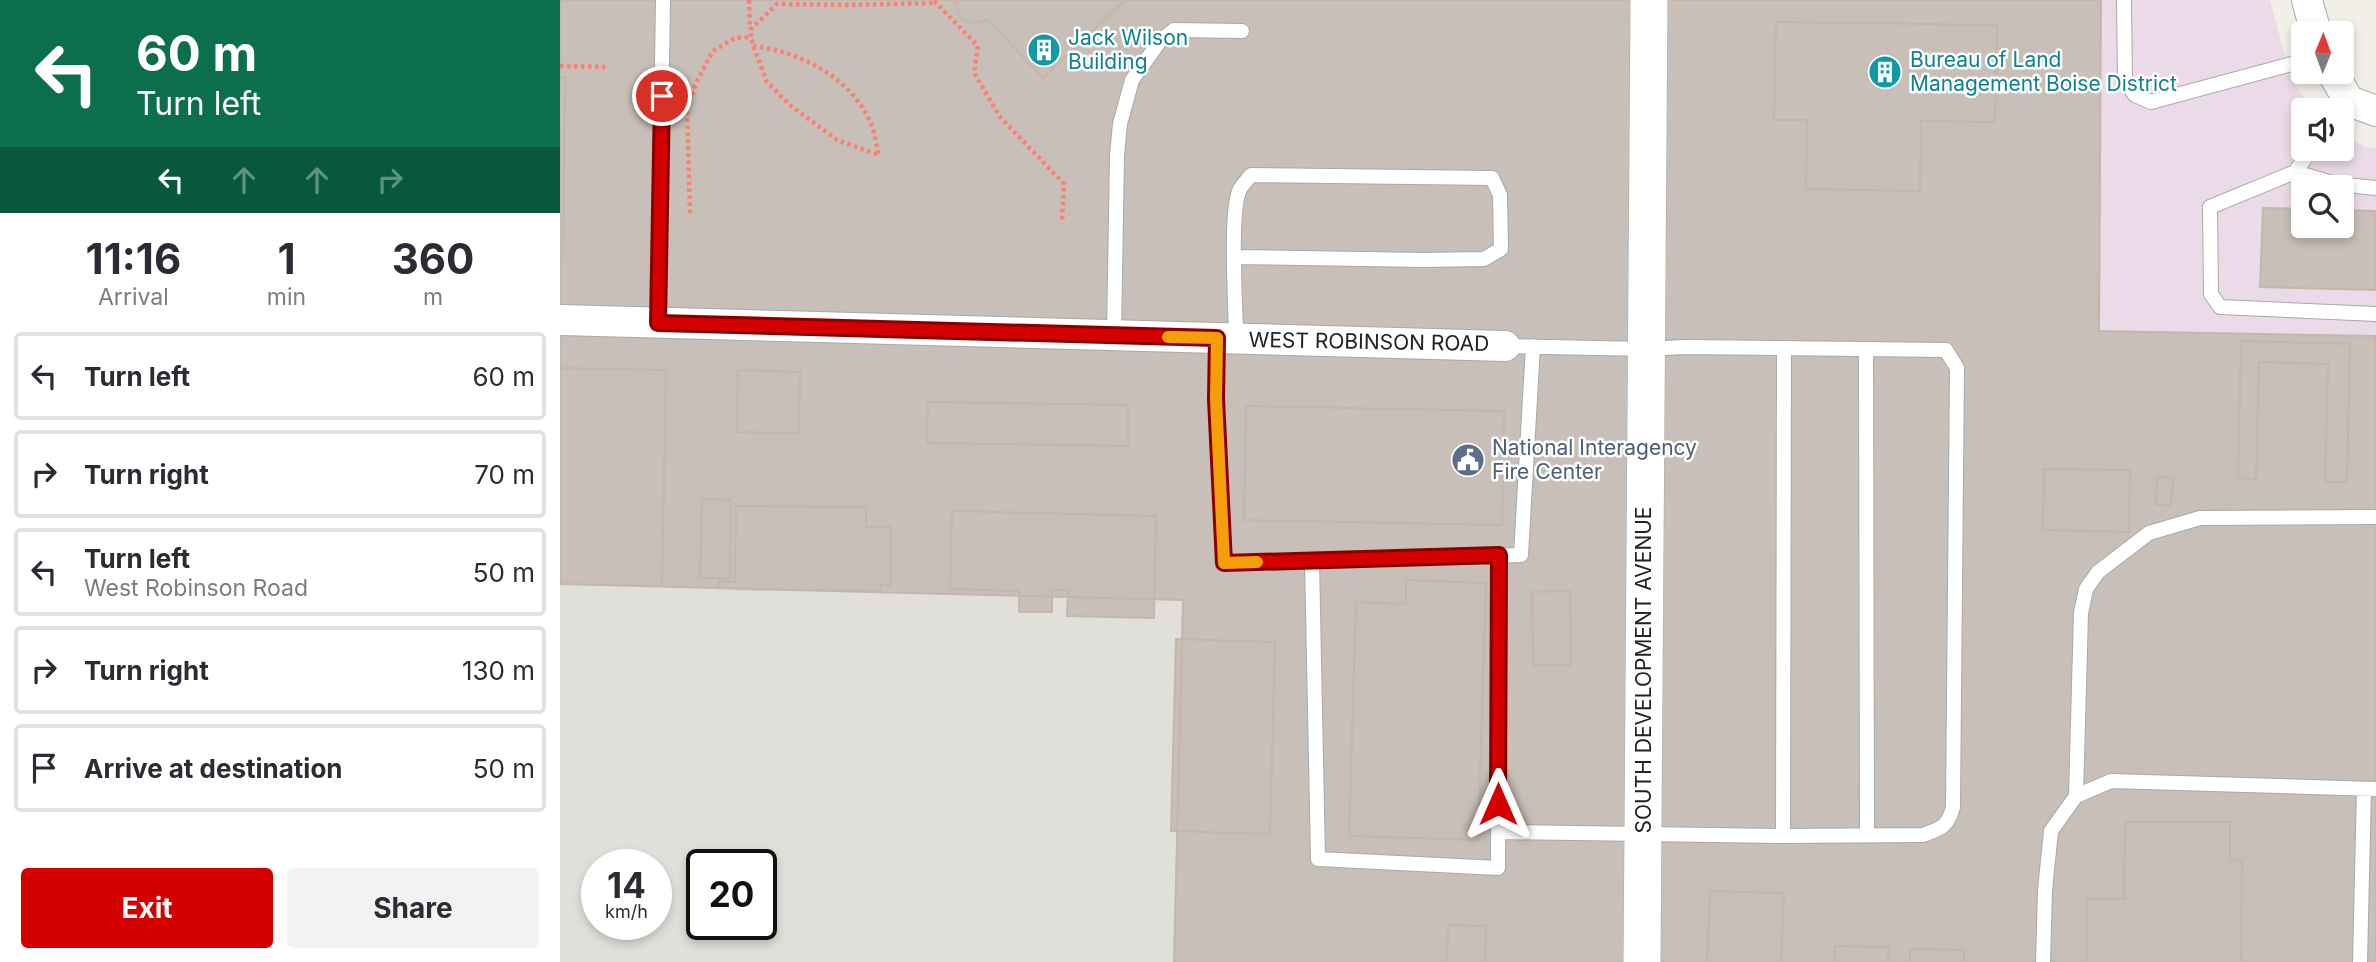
<!DOCTYPE html>
<style>
:root{--surface:#fff;--page:#f2f2f3;--text:#2b2b33;--muted:#7c7c81;--line:#e1e1e2;--accent:#d40000}
body{margin:0;font-family:Inter,sans-serif;background:var(--page);color:var(--text);height:100vh;display:flex;flex-direction:column;font-size:26px;white-space:nowrap}
*{box-sizing:border-box;margin:0}
p{font-size:23px;color:var(--muted)}
.icon{flex:none;width:38px;height:38px;fill:none;stroke:currentColor;stroke-width:2;stroke-linecap:round;stroke-linejoin:round}
.map{position:relative;flex:1;overflow:hidden}
.sheet{display:flex;flex-direction:column;background:var(--surface);width:560px}
.sheet>*{flex:none}
.hud{background:#0b6e4f;color:#fff;overflow:hidden}
.needle{width:46px;rotate:1deg}
.tools{position:absolute;left:1731px;top:21px;display:grid;gap:14px}
.tools a{display:grid;place-items:center;width:63px;height:63px;border-radius:7px;background:var(--surface);box-shadow:0 4px 10px #0003;font-size:35px}
.speed{position:absolute;left:21px;top:849px;display:flex;gap:14px;font-size:35px;font-weight:700;text-align:center}
.speed>*{display:grid;place-content:center;width:91px;height:91px;border-radius:50%;background:var(--surface);box-shadow:0 4px 10px #0003;line-height:1}
.speed small{font-size:18px;font-weight:400}
.speed .limit{border:4px solid #111;border-radius:10px;background:#fff;color:#111}
.pin{position:absolute;display:grid;place-items:center;width:60px;height:60px;color:#fff;margin:-30px;border:4px solid #fff;border-radius:50%;box-shadow:0 2px 7px #0007}
.me{position:absolute;width:77px;margin:-38px;rotate:0deg;stroke-linejoin:round;filter:drop-shadow(0 0 5px #0008)}
.turn{display:flex;align-items:center;gap:24px;height:147px;padding:0 21px;font-size:32px}
.turn .icon{width:91px;height:91px;stroke-width:2.5}
.turn b{display:block;font-size:49px;line-height:60px}
.lanes{display:flex;align-items:center;height:66px;padding:0 21px;background:#0003;justify-content:center;gap:35px;direction:ltr}
.lanes .off{opacity:.35}
.eta{display:flex;justify-content:space-evenly;align-items:center;height:119px;text-align:center}
.eta b{font-size:42px;font-weight:700;line-height:49px}
.action{display:flex;gap:14px;margin-top:auto;padding:14px 21px}
.action a{flex:1;height:80px;border-radius:7px;background:var(--accent);color:#fff;font-size:28px;font-weight:700;line-height:80px;text-align:center}
.action a+a{background:var(--page);color:var(--text)}
ul{padding:0;list-style:none}
li{display:flex;align-items:center;gap:21px;height:88px;margin:0 14px 10px;padding:0 7px;border:4px solid var(--line);border-radius:7px}
li div{flex:1}
li b{display:block;font-size:26px}
li em{font-style:normal}
main{display:flex;flex:1;min-height:0}
.map>svg:first-child{display:block}
.industrial{fill:#ebdbe8;fill-rule:evenodd}
.airport{fill:#e1dfda;fill-rule:evenodd}
.building{fill:#c7bfb8;stroke:#c4b6ab;stroke-width:2}
.lines{fill:none;stroke-linecap:round;stroke-linejoin:round}
.service-casing{stroke:#a9a9a9;stroke-width:16}
.minor-casing{stroke:#a9a9a9;stroke-width:32}
.tertiary-casing{stroke:#a9a9a9;stroke-width:38}
.path{stroke:#fa8072;stroke-width:4.5;stroke-dasharray:3.5 3.5;stroke-linecap:butt}
.service{stroke:#fff;stroke-width:14}
.minor{stroke:#fff;stroke-width:30}
.tertiary{stroke:#fff;stroke-width:37}
.route-casing{stroke:#8a0000;stroke-width:18}
.route{stroke:#d40000;stroke-width:12}
.slow{stroke:#f59e0b;stroke-width:12}
.labels{text-anchor:middle;stroke-width:5;stroke-linejoin:round;paint-order:stroke}
.culture-label{font-size:21px;fill:#0d838f;stroke:#fff;text-anchor:start}
.street-label{font-size:21px;fill:#222;stroke:#fff}
.service-label{font-size:21px;fill:#4e5e75;stroke:#fff;text-anchor:start}
</style>
<main>
<section class="sheet">
<div class="hud">
<div class="turn"><svg class="icon" aria-label="left" viewBox="0 0 24 24"><path d="M17 20v-9H6M10 6l-5 5 5 5"/></svg><div><b>60 m</b>Turn left</div></div>
<div class="lanes"><svg class="icon" aria-label="left" viewBox="0 0 24 24"><path d="M17 20v-9H6M10 6l-5 5 5 5"/></svg><svg class="icon off" aria-label="ahead" viewBox="0 0 24 24"><path d="M12 20V5M6 11l6-6 6 6"/></svg><svg class="icon off" aria-label="ahead" viewBox="0 0 24 24"><path d="M12 20V5M6 11l6-6 6 6"/></svg><svg class="icon off" aria-label="right" viewBox="0 0 24 24"><path d="M7 20v-9h11M14 6l5 5-5 5"/></svg></div>
</div>
<div class="eta">
<div><b>11:16</b><p>Arrival</p></div>
<div><b>1</b><p>min</p></div>
<div><b>360</b><p>m</p></div>
</div>
<ul>
<li><svg class="icon" aria-label="left" viewBox="0 0 24 24"><path d="M17 20v-9H6M10 6l-5 5 5 5"/></svg><div><b>Turn left</b></div><em>60 m</em></li>
<li><svg class="icon" aria-label="right" viewBox="0 0 24 24"><path d="M7 20v-9h11M14 6l5 5-5 5"/></svg><div><b>Turn right</b></div><em>70 m</em></li>
<li><svg class="icon" aria-label="left" viewBox="0 0 24 24"><path d="M17 20v-9H6M10 6l-5 5 5 5"/></svg><div><b>Turn left</b><p>West Robinson Road</p></div><em>50 m</em></li>
<li><svg class="icon" aria-label="right" viewBox="0 0 24 24"><path d="M7 20v-9h11M14 6l5 5-5 5"/></svg><div><b>Turn right</b></div><em>130 m</em></li>
<li><svg class="icon" aria-label="arrive" viewBox="0 0 24 24"><path d="M6 21V4h12l-3 4 3 4H6"/></svg><div><b>Arrive at destination</b></div><em>50 m</em></li>
</ul>
<div class="action"><a>Exit</a><a>Share</a></div>
</section>
<div class="map">
<svg width="1816" height="962" viewBox="0 0 1816 962">
<rect width="100%" height="100%" fill="#f2efe9"/>
<!-- industrial -->
<path class="industrial" d="M 1541,0 L 1710,0 L 1731,79 L 1752,110 L 1743,110 L 1743,149 L 1782,149 L 1782,135 L 1805,147 L 1816,148 L 1816,336 L 1539,331 ZM 1743,187 L 1782,187 L 1782,226 L 1743,226 Z"/>
<!-- airport -->
<path class="airport" d="M 0,584 L 623,600 L 614,962 L 0,962 ZM 37,864 L 96,864 L 96,924 L 37,924 ZM 142,864 L 201,864 L 201,924 L 142,924 Z"/>
<!-- building -->
<path class="building" d="M 0,0 L 1541,0 L 1539,331 L 1816,336 L 1816,962 L 614,962 L 623,600 L 0,584 Z
M 394,0 L 565,0 L 483,78 L 428,20 L 412,23 L 402,20 Z
M 1216,22 L 1437,25 L 1435,122 L 1361,121 L 1360,191 L 1246,189 L 1247,120 L 1214,120 Z
M 0,77 L 5,77 L 3,256 L 0,256 Z
M 1703,208 L 1743,209 L 1743,226 L 1782,226 L 1782,210 L 1816,211 L 1816,290 L 1700,287 Z
M 1681,341 L 1790,344 L 1787,482 L 1765,482 L 1768,364 L 1699,362 L 1696,479 L 1678,478 Z
M 0,368 L 106,370 L 102,586 L 0,584 Z
M 178,370 L 240,372 L 239,433 L 177,432 Z
M 368,402 L 568,405 L 568,446 L 367,443 Z
M 686,406 L 944,411 L 942,525 L 684,520 Z
M 1484,469 L 1570,470 L 1569,532 L 1483,530 Z
M 1597,477 L 1613,478 L 1611,505 L 1596,505 Z
M 142,499 L 171,500 L 170,578 L 140,578 Z
M 176,506 L 306,507 L 306,527 L 331,527 L 331,585 L 321,585 L 321,591 L 159,589 L 159,581 L 175,582 Z
M 392,511 L 596,516 L 594,618 L 507,616 L 508,590 L 492,590 L 492,612 L 459,612 L 459,591 L 390,589 Z
M 846,580 L 926,583 L 918,840 L 789,836 L 796,602 L 846,604 Z
M 1010,591 L 1011,665 L 973,665 L 972,592 Z
M 616,639 L 715,642 L 710,834 L 611,831 Z
M 1565,822 L 1670,822 L 1670,861 L 1682,860 L 1681,962 L 1527,962 L 1527,899 L 1564,899 Z
M 1150,891 L 1224,893 L 1221,962 L 1147,962 Z
M 888,925 L 926,926 L 925,962 L 887,962 Z
M 1275,946 L 1329,947 L 1328,962 L 1275,962 Z
M 1350,949 L 1404,950 L 1404,962 L 1350,962 Z"/>
<g class="lines">
<defs>
<path id="service" d="M 1564,0 L 1565,81 L 1575,95 L 1591,102 L 1743,61
M 1752,149 L 1735,172 L 1650,207 L 1651,294 L 1660,307 L 1816,314
M 1735,172 L 1776,184 L 1816,188
M 675,257 L 864,260 L 924,259 L 941,249 L 940,195 L 932,178 L 691,175 C 688,179 683,184 680,189 C 669,211 676,308 676,339
M 98,323 L 103,0
M 554,335 L 557,155 L 560,124 L 572,80 L 600,41 L 614,30 L 682,31
M 657,338 L 656,399 L 664,563 L 961,555 L 973,346
M 1306,349 L 1307,835
M 752,560 L 758,859 L 938,868 L 939,555
M 1516,796 L 1521,613 L 1526,589 L 1538,572 L 1589,533 L 1640,518 L 1816,517
M 938,832 L 1223,836 L 1363,835 C 1381,828 1388,827 1393,807 L 1397,368 L 1386,350 L 1124,347 L 1086,349 L 945,346
M 1223,836 L 1224,349
M 1483,962 L 1485,890 L 1491,831 L 1516,796 L 1551,781 L 1816,789
M 1800,962 L 1804,789"/>
<path id="minor" d="M 1747,0 L 1756,33
M 1772,72 L 1789,101 L 1816,111
M 0,320 L 945,346"/>
<path id="tertiary" d="M 1082,962 L 1089,0"/>
</defs>
<!-- service casing -->
<use href="#service" class="service-casing"/>
<!-- minor casing -->
<use href="#minor" class="minor-casing"/>
<!-- tertiary casing -->
<use href="#tertiary" class="tertiary-casing"/>
<!-- path -->
<path class="path" d="M 189,0 L 190,29
M 374,1 L 418,46 L 414,73 L 440,117 L 504,184 L 502,222
M 193,46 C 241,52 291,77 311,124 C 315,133 316,145 319,155 L 277,140 L 231,106 L 207,82 L 193,46 L 190,30 L 217,4 L 289,5 L 376,3
M 0,66 L 45,67
M 130,213 L 127,107 L 138,79 L 153,51 L 175,38 L 192,37"/>
<!-- service -->
<use href="#service" class="service"/>
<!-- minor -->
<use href="#minor" class="minor"/>
<!-- tertiary -->
<use href="#tertiary" class="tertiary"/>
</g>
<g class="lines">
<defs>
<path id="route" d="M 102,96 L 98,323 L 657,338 L 656,399 L 664,563 L 939,555 L 938,804"/>
</defs>
<!-- route casing -->
<use href="#route" class="route-casing"/>
<!-- route -->
<use href="#route" class="route"/>
<!-- slow -->
<path class="slow" d="M 608,337 L 657,338 L 656,399 L 664,563 L 697,562"/>
</g>
<!-- icons -->
<defs>
<symbol id="building-disc" viewBox="-11 -11 22 22"><circle r="9.5" fill="#0f9aa8" stroke="#fff"/><path d="M-4-6H4V6H1V3H-1V6H-4ZM-2.5-4.3h1.7v1.8h-1.7ZM.8-4.3h1.7v1.8H.8ZM-2.5-1h1.7V.8h-1.7ZM.8-1h1.7V.8H.8Z" fill="#fff"/></symbol>
<symbol id="civic-disc" viewBox="-11 -11 22 22"><circle r="9.5" fill="#5c6f8a" stroke="#fff"/><path d="M-.6-6.5H3V-4.5H.6V-3L4-1V1h2V6H-6V1h2V-1L-.6-3ZM-1.2 2.5V6h2.4V2.5Z" fill="#fff"/></symbol>
</defs>
<g fill-rule="evenodd">
<use href="#building-disc" x="465" y="31" width="38" height="38"/>
<use href="#building-disc" x="1306" y="53" width="38" height="38"/>
<use href="#civic-disc" x="889" y="441" width="38" height="38"/>
</g>
<g class="labels">
<!-- culture labels -->
<g class="culture-label">
<text x="508" y="45">Jack Wilson<tspan x="508" dy="24">Building</tspan></text>
<text x="1350" y="67">Bureau of Land<tspan x="1350" dy="24">Management Boise District</tspan></text>
</g>
<!-- street labels -->
<g class="street-label">
<text transform="translate(809 342) rotate(1)" y="7">WEST ROBINSON ROAD</text>
<text transform="translate(1084 670) rotate(-90)" y="7">SOUTH DEVELOPMENT AVENUE</text>
</g>
<!-- service labels -->
<g class="service-label">
<text x="932" y="455">National Interagency<tspan x="932" dy="24">Fire Center</tspan></text>
</g>
</g>
</svg>
<div class="tools">
<a><svg class="needle" viewBox="-14 -14 28 28"><path d="M0-13l5 13h-10z" fill="#e53935"/><path d="M0 13l5-13h-10z" fill="#7c7c81"/></svg></a>
<a><svg class="icon" aria-label="sound" viewBox="0 0 24 24"><path d="M4 9h4l5-4v14l-5-4H4zM17 9q2 3 0 6"/></svg></a>
<a><svg class="icon" aria-label="search" viewBox="0 0 24 24"><circle cx="10" cy="10" r="6"/><path d="M15 15l6 6"/></svg></a>
</div>
<div class="speed"><div>14<small>km/h</small></div><div class="limit">20</div></div>
<div class="pin" style="left:102px;top:96px;background:#d93025"><svg class="icon" aria-label="arrive" viewBox="0 0 24 24"><path d="M6 21V4h12l-3 4 3 4H6"/></svg></div>
<svg class="me" style="left:938px;top:804px" viewBox="-20 -20 40 40"><path d="M0-17L14 15 0 8-14 15z" fill="#d40000" stroke="#fff" stroke-width="4"/></svg>
</div>
</main>
